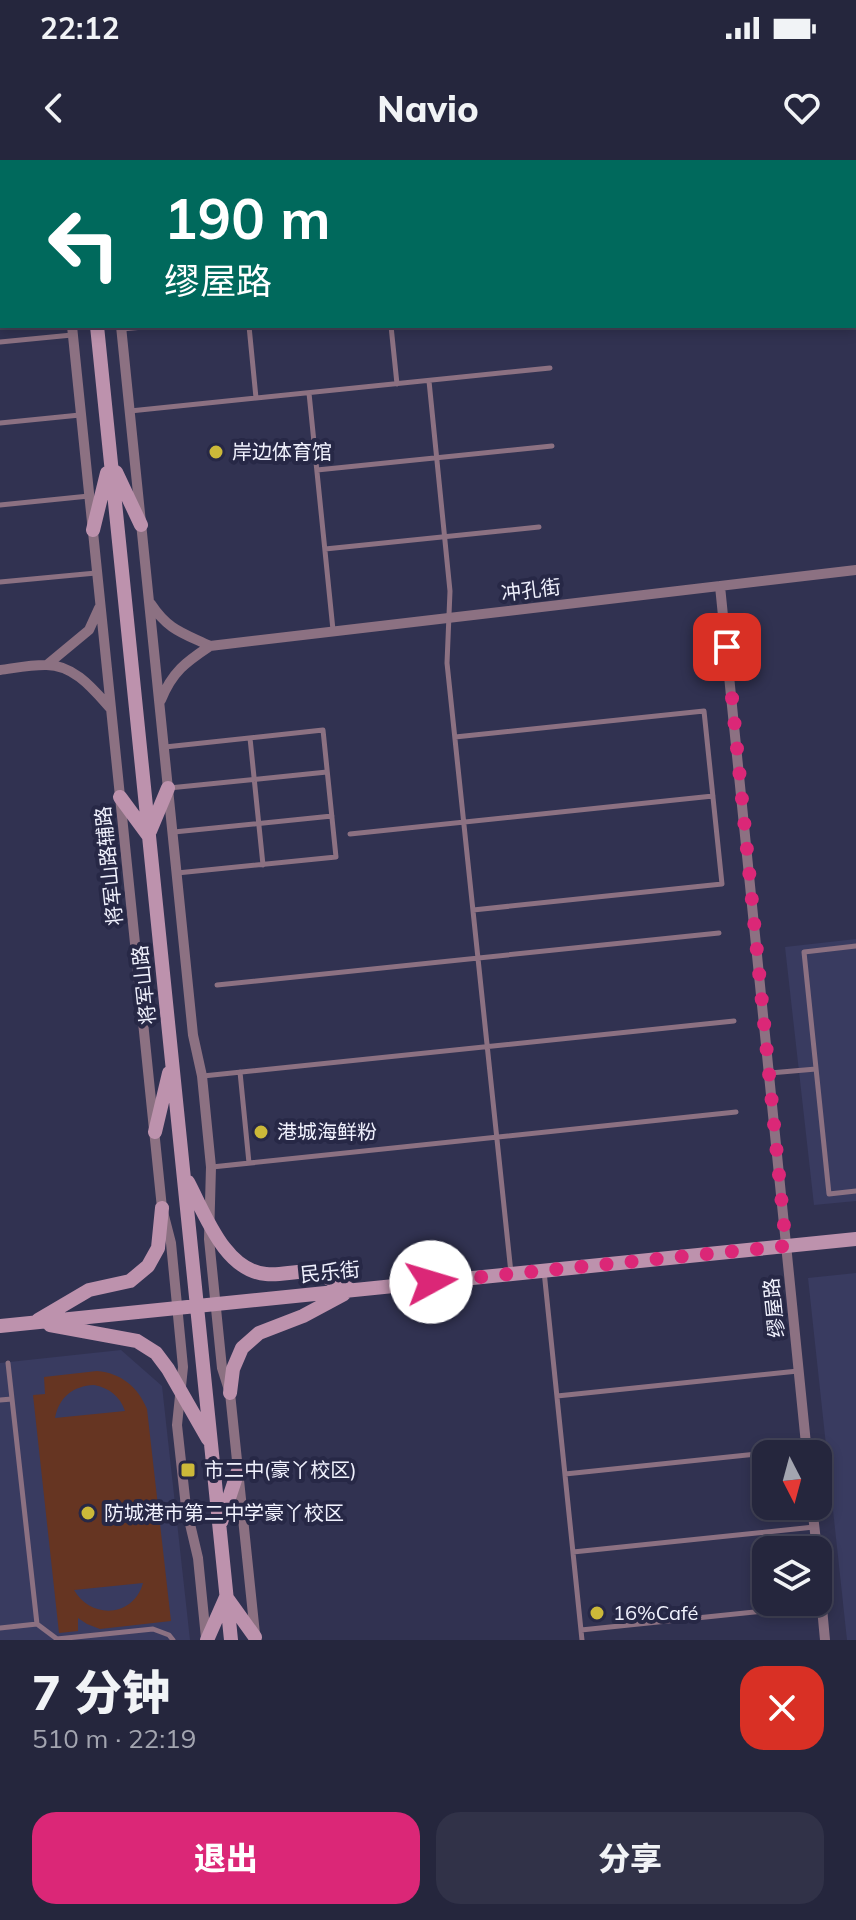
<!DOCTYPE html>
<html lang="zh">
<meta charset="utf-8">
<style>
:root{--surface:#25263d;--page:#313248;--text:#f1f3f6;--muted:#a3a5b0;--line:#424357;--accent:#db2777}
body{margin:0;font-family:Mulish,"Noto Sans SC",sans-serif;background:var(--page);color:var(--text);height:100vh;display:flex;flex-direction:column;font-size:30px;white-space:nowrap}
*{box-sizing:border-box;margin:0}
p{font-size:26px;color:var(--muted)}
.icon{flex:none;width:44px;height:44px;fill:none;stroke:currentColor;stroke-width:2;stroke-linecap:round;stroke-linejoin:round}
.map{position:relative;height:1480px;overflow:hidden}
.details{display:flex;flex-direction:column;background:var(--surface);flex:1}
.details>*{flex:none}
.banner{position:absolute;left:0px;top:0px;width:856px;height:168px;box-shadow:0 4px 12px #0003,0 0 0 2px var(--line);background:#00695c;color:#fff;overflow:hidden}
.needle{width:52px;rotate:174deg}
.buttons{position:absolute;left:752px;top:1280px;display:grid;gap:16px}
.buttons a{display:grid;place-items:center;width:80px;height:80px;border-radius:16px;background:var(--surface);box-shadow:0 4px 12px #0003,0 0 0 2px var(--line);font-size:40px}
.pin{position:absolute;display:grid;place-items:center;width:68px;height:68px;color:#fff;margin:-34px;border-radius:16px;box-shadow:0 4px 12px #0006}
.me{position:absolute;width:88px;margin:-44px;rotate:84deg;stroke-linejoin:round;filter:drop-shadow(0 0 6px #0008)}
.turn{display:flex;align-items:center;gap:28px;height:168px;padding:0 32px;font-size:36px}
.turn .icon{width:104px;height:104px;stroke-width:2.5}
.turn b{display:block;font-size:56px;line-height:68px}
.round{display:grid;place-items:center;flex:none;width:84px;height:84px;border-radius:24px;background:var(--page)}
.summary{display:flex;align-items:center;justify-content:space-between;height:136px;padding:0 32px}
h1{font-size:48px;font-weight:800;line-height:60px}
.button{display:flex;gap:16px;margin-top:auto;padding:16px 32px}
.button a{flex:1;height:92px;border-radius:24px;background:var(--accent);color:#fff;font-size:32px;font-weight:800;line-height:92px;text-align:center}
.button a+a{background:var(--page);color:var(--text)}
.status{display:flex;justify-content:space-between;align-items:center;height:56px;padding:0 40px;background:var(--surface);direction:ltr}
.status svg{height:22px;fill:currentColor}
header{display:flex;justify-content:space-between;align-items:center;height:104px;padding:0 32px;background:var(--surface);font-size:36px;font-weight:800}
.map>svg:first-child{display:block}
.built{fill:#393b60}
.green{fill:#663522;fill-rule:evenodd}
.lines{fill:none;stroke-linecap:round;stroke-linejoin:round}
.lane{stroke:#8c7182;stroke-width:5}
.street{stroke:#8c7182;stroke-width:10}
.secondary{stroke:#bd92ad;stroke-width:14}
.route{stroke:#db2777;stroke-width:14;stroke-dasharray:0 25.2}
.poi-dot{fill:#ccb939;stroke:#272846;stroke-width:3}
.labels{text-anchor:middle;stroke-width:8;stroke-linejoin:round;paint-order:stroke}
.poi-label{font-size:20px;fill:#f0f1fd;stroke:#272846;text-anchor:start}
.street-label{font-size:20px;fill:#f0f1fd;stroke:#272846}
</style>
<div class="status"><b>22:12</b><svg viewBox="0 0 49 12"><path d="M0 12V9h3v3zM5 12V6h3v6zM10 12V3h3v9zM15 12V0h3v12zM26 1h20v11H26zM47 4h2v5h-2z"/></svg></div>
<header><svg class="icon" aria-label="back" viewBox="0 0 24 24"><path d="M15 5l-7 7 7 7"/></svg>Navio<svg class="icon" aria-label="heart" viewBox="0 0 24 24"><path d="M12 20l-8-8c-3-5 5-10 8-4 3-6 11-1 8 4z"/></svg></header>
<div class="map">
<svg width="856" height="1480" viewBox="0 0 856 1480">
<rect width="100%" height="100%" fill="#313251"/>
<!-- built -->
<path class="built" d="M 856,779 L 856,1041 L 814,1045 L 785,787 Z
M 856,1113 L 856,1480 L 847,1480 L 808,1118 Z
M 121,1190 L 162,1226 L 190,1480 L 0,1480 L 0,1203 Z"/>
<!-- green -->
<path class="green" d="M 97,1211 C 121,1213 138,1227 147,1249 L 171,1461 L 100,1469 L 87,1464 L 78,1458 L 78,1471 L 59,1473 L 33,1235 L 45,1234 L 44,1217 ZM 94,1225 C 109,1228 120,1236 125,1251 L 55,1258 C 59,1237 73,1226 94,1225 ZM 143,1423 C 134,1457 91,1460 74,1430 Z"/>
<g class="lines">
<!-- lane -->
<path class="lane" d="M 232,0 L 232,2
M 374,0 L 375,2
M 182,2 L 202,0
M 0,21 L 2,21
M 0,105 L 2,105
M 249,166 L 256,238
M 391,166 L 397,224
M 122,169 L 154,166
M 0,182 L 72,175
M 429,221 L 450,431 L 447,503 L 511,1113
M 309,233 L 333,470
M 130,251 L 550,208
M 0,263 L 80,255
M 317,310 L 552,286
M 0,345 L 89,336
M 325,389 L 539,367
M 0,422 L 96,413
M 455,577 L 704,551 L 722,724 L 473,750
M 250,578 L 263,705
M 165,587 L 323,570 L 336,697 L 177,713
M 169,628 L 327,612
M 174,672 L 332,656
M 350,674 L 713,636
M 856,786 L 804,792 L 829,1034 L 856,1031
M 217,825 L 719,773
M 240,912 L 249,1003
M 770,913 L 816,909
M 203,916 L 734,861
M 212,1007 L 736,952
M 544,1111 L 582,1480
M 557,1236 L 798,1211
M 0,1240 L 12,1239
M 565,1314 L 806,1289
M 573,1392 L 814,1367
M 37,1464 L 57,1479 L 153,1469 L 169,1475 L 173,1480
M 0,1468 L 37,1464 L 8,1203
M 581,1470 L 821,1445"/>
<!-- street -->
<path class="street" d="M 55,0 L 55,2
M 104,0 L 104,2
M 72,166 L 162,1048 L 171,1083 L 183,1207 L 177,1265 L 186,1347 L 198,1398 L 206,1478
M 121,166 L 193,875 L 202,916 L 211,1007 L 209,1079 L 222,1208 L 230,1233 L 255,1474
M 720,426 L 807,1294
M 151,444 C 168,470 183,473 210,486
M 48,504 L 89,470 L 99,448
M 0,510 C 15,508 30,505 45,505 C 74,504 94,530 111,549
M 161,540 C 172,512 186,502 210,486 L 856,410
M 812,1346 L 817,1390
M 818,1405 L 825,1480"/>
<!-- secondary -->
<path class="secondary" d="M 80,0 L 80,2
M 97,166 L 231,1480
M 116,312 L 141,365
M 93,370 L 107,313
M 120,637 L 148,675
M 150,671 L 168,628
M 155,972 L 169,913
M 188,1022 C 205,1054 225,1111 266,1114 C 281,1116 296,1110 311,1112 C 324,1114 339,1124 351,1130
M 38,1160 L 89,1130 L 130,1121 L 148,1106 L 158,1088 L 162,1048
M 50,1165 L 137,1181 L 156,1193 L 168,1209 L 208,1279
M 0,1166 L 856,1079
M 230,1233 L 233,1209 L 242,1188 L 259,1173 L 303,1156 L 344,1134
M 221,1362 L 238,1311
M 227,1438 L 255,1477
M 207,1480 L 226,1437"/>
</g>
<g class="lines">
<!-- route -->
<path class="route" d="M 431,1122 L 786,1086 L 727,487"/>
</g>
<!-- markers -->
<g class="poi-dot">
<circle cx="216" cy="292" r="8"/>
<circle cx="261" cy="972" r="8"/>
<rect x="180" y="1302" width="16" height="16" rx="4"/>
<circle cx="88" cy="1353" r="8"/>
<circle cx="597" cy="1453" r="8"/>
</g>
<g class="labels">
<!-- poi labels -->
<g class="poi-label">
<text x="232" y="299">岸边体育馆</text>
<text x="277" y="979">港城海鲜粉</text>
<text x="204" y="1317">市二中(豪丫校区)</text>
<text x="104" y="1360">防城港市第二中学豪丫校区</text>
<text x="613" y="1460">16%Café</text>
</g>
<!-- street labels -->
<g class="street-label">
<text transform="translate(531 430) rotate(-7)" y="7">冲孔街</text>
<text transform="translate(109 706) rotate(-96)" y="7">将军山路辅路</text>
<text transform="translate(144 825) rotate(-96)" y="7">将军山路</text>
<text transform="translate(330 1112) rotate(-6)" y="7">民乐街</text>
<text transform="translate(774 1148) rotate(-96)" y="7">缪屋路</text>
</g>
</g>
</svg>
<div class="buttons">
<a><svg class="needle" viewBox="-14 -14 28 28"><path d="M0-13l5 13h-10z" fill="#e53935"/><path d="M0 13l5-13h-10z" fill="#a3a5b0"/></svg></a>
<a><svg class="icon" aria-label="layers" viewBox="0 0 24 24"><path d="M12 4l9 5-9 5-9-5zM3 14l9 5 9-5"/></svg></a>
</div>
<div class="pin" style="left:727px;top:487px;background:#d93025"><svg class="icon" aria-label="arrive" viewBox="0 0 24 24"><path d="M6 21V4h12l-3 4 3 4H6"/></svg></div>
<svg class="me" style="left:431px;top:1122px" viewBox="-20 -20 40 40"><circle r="19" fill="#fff"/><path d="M0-13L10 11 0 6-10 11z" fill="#db2777"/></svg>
<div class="banner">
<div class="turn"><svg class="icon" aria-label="left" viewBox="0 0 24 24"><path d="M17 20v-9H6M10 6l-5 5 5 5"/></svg><div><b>190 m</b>缪屋路</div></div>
</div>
</div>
<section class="details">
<div class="summary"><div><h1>7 分钟</h1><p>510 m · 22:19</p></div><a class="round" style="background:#d93025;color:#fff"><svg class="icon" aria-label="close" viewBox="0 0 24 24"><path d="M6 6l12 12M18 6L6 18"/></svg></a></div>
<div class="button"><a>退出</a><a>分享</a></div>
</section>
